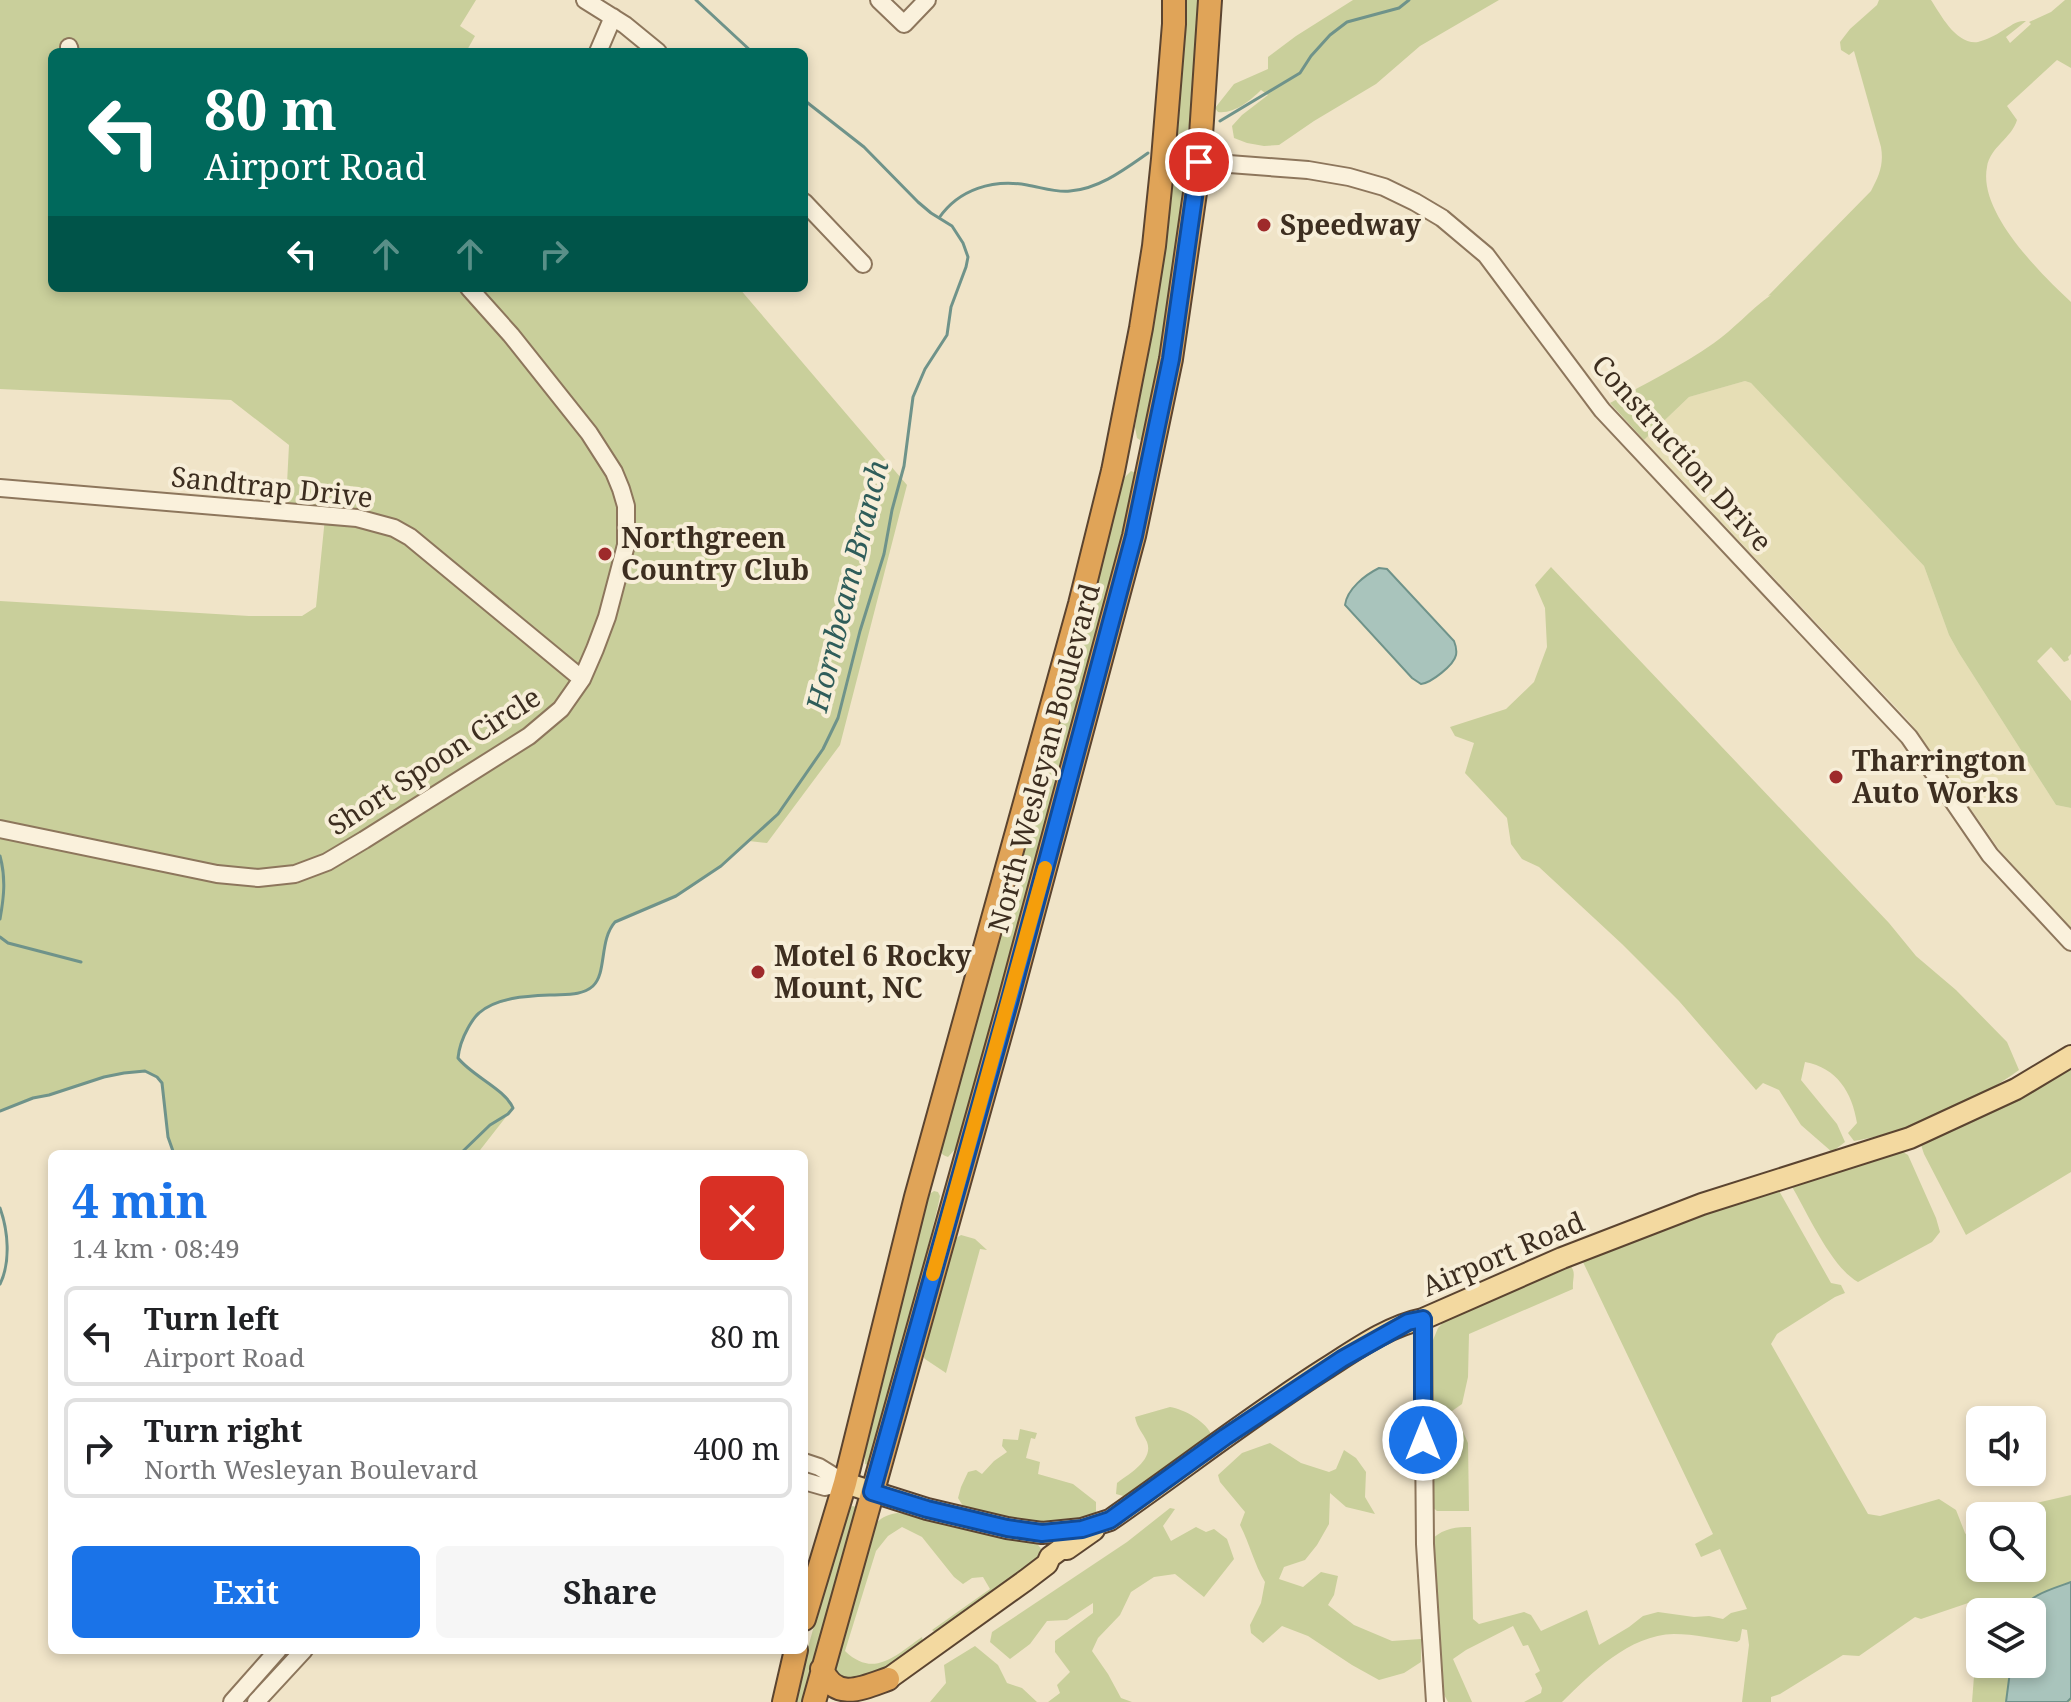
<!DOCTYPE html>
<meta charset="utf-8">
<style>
:root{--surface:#fff;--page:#f6f6f6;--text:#202124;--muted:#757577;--line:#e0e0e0;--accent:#1a73e8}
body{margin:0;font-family:"Noto Serif",serif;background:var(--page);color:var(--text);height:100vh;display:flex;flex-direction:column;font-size:30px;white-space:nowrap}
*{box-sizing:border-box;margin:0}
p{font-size:26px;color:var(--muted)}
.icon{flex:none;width:44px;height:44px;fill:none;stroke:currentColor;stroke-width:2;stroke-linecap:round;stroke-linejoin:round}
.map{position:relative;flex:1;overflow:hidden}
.sheet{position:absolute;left:48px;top:1150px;width:760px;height:504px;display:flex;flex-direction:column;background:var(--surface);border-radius:12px;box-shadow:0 4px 12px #0003}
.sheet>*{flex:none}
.top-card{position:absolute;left:48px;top:48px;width:760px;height:244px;border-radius:12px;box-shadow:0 4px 12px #0003;background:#00695c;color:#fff;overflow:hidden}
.controls{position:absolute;left:1966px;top:1406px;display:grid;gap:16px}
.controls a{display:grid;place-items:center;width:80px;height:80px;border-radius:12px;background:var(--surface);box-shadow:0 4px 12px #0003;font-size:40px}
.pin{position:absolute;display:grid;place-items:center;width:68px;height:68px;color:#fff;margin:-34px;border:4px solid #fff;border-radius:50%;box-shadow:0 2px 8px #0007}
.me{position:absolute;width:88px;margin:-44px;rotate:0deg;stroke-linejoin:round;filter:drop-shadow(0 0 6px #0008)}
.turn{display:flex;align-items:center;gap:28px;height:168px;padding:0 24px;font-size:36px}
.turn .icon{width:104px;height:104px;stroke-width:2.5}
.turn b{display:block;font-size:56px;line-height:68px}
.lanes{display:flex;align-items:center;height:76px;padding:0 24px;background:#0003;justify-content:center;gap:40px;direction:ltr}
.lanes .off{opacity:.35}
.round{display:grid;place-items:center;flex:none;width:84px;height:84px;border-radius:12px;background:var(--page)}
.head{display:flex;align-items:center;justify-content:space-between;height:136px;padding:0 24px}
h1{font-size:48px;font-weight:700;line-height:60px;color:var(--accent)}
.cta{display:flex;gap:16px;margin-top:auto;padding:16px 24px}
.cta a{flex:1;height:92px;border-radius:12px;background:var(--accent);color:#fff;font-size:32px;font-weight:700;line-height:92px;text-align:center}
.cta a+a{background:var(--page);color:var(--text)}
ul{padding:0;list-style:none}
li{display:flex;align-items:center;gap:24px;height:100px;margin:0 16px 12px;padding:0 8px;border:4px solid var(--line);border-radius:12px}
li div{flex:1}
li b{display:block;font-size:30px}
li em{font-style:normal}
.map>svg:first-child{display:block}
.farmland{fill:#e6deb5}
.green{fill:#c9cf9b;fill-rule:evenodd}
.water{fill:#a9c4bc;stroke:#6f938a;stroke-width:2}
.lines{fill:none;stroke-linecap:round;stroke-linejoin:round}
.stream{stroke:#6f938a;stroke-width:3}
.minor-casing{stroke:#8d765c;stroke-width:20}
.major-casing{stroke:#5b4430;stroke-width:24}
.highway-casing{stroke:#5b4430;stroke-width:26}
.minor{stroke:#faf1dc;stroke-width:16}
.major{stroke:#f3d9a0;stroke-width:20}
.highway{stroke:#e0a458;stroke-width:22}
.route-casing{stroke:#114b97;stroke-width:20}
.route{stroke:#1a73e8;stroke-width:14}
.slow{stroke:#f59e0b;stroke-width:14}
.poi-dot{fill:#9e2a2b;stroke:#f7eed8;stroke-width:3}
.labels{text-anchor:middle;stroke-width:8;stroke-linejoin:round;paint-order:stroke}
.poi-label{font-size:28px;font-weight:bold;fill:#3d2e20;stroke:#f7eed8;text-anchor:start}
.street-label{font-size:28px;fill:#3d2e20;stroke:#f7eed8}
.water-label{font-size:30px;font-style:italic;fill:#2f5d5a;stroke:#f7eed8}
</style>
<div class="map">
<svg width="2071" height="1702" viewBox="0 0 2071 1702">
<rect width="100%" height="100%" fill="#f0e4c8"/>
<!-- farmland -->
<path class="farmland" d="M 1745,381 L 1751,383 L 1924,566 L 1949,635 L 1959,653 L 2056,805 L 2071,808 L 2071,928 L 2003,855 L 1909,721 L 1644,440 L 1689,397 Z"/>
<!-- green -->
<path class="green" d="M 0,0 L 476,0 L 460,26 L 475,36 L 466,52 L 52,52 L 52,288 L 739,288 L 907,485 L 840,745 L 767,843 L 749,841 L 721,866 L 689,889 L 615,922 L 609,928 L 605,943 L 599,977 L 594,985 L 584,992 L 522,997 L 492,1005 L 481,1011 L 476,1015 L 465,1034 L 458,1058 C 472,1076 506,1089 513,1108 L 477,1154 L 174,1154 L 168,1137 L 162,1083 L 157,1077 L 145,1071 L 124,1073 L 104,1077 L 49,1095 L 41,1096 L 0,1111 L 0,601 L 249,616 L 302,616 L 316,607 L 326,508 L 286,503 L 289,445 L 231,400 L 0,389 Z
M 1184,0 L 1202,0 L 1195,105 L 1185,139 L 1181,141 L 1178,139 L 1176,134 L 1182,68 Z
M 1353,0 L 1499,0 L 1420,46 L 1376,84 L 1314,121 L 1279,145 L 1264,146 L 1247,143 L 1234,138 L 1232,126 L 1242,115 L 1268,95 L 1261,90 C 1250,101 1234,114 1218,112 L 1215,108 L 1234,84 L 1268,69 L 1268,57 L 1296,36 Z
M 1879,0 L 1931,0 C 1941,15 1956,45 1978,42 C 1986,40 1996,35 2002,31 C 2011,26 2016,20 2026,21 L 2006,37 L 2010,43 L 2031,24 L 2029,22 L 2051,12 L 2065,0 L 2071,0 L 2071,68 L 2057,60 L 2007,106 L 2017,120 C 2012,138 1990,147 1987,167 C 1978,212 2040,273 2071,302 L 2071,654 L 2068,657 L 2069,660 L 2064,662 L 2051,647 L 2037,661 L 2071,701 L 2071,808 L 2056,805 L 1959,653 L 1949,635 L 1924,566 L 1751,383 L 1745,381 L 1689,397 L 1644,440 L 1610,403 C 1645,384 1681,366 1714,343 C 1734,329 1750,310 1771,295 L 1768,296 L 1871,191 C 1879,176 1884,165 1881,147 L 1854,51 L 1849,55 L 1841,50 L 1840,42 L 1850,29 L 1877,5 Z
M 1180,176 L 1183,182 L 1169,325 L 1146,436 L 1140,440 L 1137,438 L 1135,427 L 1153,321 L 1163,213 L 1174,177 Z
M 1131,471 L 1136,473 L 1139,480 L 1118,573 L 958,1146 L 948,1157 C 940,1155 940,1150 939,1143 L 1113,505 L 1125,477 Z
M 1551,567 L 1889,923 L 1916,956 L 1956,990 L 2007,1042 L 2019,1070 C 1978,1101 1904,1133 1854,1141 L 1848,1133 L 1857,1123 C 1852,1092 1837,1068 1805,1062 L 1801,1080 L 1837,1124 L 1845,1142 L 1832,1152 L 1801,1125 L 1779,1090 L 1763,1083 L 1756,1090 L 1679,1001 L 1622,944 L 1539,867 L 1522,859 L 1511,844 L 1507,818 L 1465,773 L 1474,743 L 1455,736 L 1450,727 L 1506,709 L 1534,682 L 1547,647 L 1545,608 L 1535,585 Z
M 2071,1064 L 2071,1172 L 1966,1235 L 1924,1154 L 1921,1145 L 1924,1139 Z
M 1900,1150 L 1908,1155 L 1936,1218 L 1940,1232 L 1932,1242 L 1858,1282 C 1831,1267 1807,1212 1791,1185 Z
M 1778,1189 L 1831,1283 L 1841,1285 L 1845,1293 L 1835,1297 L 1777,1334 L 1771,1344 L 1868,1514 L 1880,1516 L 1939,1499 L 1956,1510 L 1965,1533 L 1980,1554 L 1980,1568 L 2032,1568 L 2032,1516 L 2006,1516 L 2032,1504 L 2071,1495 L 2071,1702 L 1972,1702 L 1980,1599 L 1921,1619 L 1915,1617 L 1859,1656 L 1843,1655 L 1780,1694 L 1771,1697 L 1771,1702 L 1742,1702 L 1749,1645 L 1747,1630 L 1742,1629 L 1740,1640 L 1737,1642 C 1717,1639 1694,1634 1674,1634 C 1629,1635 1592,1673 1562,1702 L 1524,1702 L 1541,1693 L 1542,1688 L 1535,1674 L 1540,1671 L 1528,1645 L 1523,1646 L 1513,1626 L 1466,1650 L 1453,1659 L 1472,1702 L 1448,1702 L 1441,1689 L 1433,1538 C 1445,1528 1456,1527 1471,1527 L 1473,1619 L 1479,1624 L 1524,1612 L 1531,1615 L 1541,1631 L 1587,1610 L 1599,1645 L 1629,1627 L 1643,1616 L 1658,1612 L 1694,1617 L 1709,1616 L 1723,1619 L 1731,1613 L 1747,1609 L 1720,1549 L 1701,1557 L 1695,1544 L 1713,1534 L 1582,1260 L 1586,1255 ZM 1980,1612 L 2032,1612 L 2032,1664 L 1980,1664 Z
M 934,1191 L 938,1192 L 940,1196 L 938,1206 L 896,1375 L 869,1465 L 865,1464 L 865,1454 L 884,1378 L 920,1208 L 925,1197 Z
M 961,1235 L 975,1239 L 987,1250 L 980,1249 L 946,1373 L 925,1359 L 922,1354 L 953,1240 Z
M 1567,1263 C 1578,1271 1572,1277 1573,1289 L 1469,1334 L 1468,1377 L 1462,1404 L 1452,1411 L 1433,1411 L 1429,1406 L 1433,1340 L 1438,1328 L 1449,1316 Z
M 1170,1407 C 1184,1409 1207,1422 1212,1436 L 1127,1497 L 1116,1494 L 1117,1483 C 1129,1474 1154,1460 1147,1442 C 1143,1433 1137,1428 1135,1417 Z
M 1456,1416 L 1468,1443 L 1469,1511 L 1437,1511 L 1431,1506 L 1430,1427 L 1434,1423 Z
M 1020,1429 L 1037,1433 L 1035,1439 L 1031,1438 L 1026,1458 L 1040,1462 L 1038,1474 L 1073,1484 L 1096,1502 L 1096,1513 C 1051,1533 1008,1518 963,1506 L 958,1498 L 961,1487 L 968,1472 L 976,1470 L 982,1474 L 994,1461 L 1007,1452 L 1002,1446 L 1003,1439 L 1018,1440 Z
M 1270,1443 L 1301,1463 L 1329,1472 L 1336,1469 L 1344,1450 L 1356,1458 L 1366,1472 L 1365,1497 L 1375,1514 L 1346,1507 L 1330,1493 L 1329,1524 L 1317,1545 L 1305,1560 L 1284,1567 L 1279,1579 L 1303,1587 L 1321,1572 L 1338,1576 L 1334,1595 L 1328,1605 L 1354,1625 L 1392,1641 L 1421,1639 L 1421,1662 L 1404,1673 L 1379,1680 L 1352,1665 L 1308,1636 L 1282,1626 L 1263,1643 L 1251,1633 L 1250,1625 L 1261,1603 L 1265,1582 C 1254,1564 1250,1544 1240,1525 L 1245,1512 L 1220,1482 L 1218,1475 L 1242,1453 Z
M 853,1506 L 856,1507 L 806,1702 L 793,1702 L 842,1524 L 849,1507 Z
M 1170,1508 L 1175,1509 L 1163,1526 L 1171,1541 L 1196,1527 L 1206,1532 L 1214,1529 L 1227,1539 L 1234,1559 L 1204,1597 L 1175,1574 L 1154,1577 L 1131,1592 L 1120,1615 L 1098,1638 L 1092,1651 L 1108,1674 L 1121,1698 L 1132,1702 L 1048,1702 L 1060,1693 L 1057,1685 L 1070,1672 L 1055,1652 L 1055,1641 L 1093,1613 L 1093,1603 L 1067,1620 L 1047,1621 L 1030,1644 L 1010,1659 L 990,1642 L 992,1632 L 1127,1542 Z
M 897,1513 L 923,1516 L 991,1535 L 1035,1541 L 1042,1550 L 1042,1557 L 941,1632 L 935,1632 L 932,1630 L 990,1589 L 983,1577 L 972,1578 L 963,1584 L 954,1577 L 922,1537 L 902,1527 L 888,1536 L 876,1551 L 845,1651 C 874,1679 896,1655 922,1637 L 923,1642 L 920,1646 L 871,1678 L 843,1681 L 831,1667 L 872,1528 C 879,1519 885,1515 897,1513 Z
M 975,1646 L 998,1665 L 1007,1683 L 1022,1688 L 1037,1702 L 930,1702 L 946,1683 L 944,1665 Z"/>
<!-- water -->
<path class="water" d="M 1379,568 L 1387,569 L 1454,641 C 1456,646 1457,650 1456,655 C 1454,665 1431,683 1421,684 L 1412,678 L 1345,605 C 1347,589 1365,575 1379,568 Z
M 2071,1582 L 2071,1698 L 2067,1702 L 2006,1702 L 2011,1664 L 2032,1664 L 2032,1612 L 2021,1612 C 2027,1595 2055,1588 2071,1582 Z"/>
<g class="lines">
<!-- stream -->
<path class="stream" d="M 696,0 L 752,52
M 1220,121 L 1300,73 L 1311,56 L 1330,35 L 1347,22 L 1399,8 L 1409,0
M 939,218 C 959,189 993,179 1027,185 C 1040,187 1057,193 1070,191 C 1099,189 1125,169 1148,153
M 0,856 C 6,878 4,897 0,919
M 0,937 L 8,943 L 81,962
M 0,1111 L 33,1098 L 49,1095 L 104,1077 L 124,1073 L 145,1071 L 157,1077 L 162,1083 L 168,1137 L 174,1154
M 460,1154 L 490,1125 L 508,1114 L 513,1108 C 505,1089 472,1076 458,1058 C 459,1047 463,1037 468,1028 C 471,1023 474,1017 479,1013 C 497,997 528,996 551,995 C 565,994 582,996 593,986 C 607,973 599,940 615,922 L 676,896 L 721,866 L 778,814 L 823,749 L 838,718 L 860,631 L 884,554 L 892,510 L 904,466 L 913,397 L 925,369 L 947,335 L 951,307 L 966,267 L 968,257 L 963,243 L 952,226 L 931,213 L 918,202 L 864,147 L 804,100
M 0,1208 C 8,1230 11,1262 0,1284"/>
<defs>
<path id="minor" d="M 585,0 L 625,25 L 658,52
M 879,0 L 904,24 L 927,0
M 69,47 L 70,52
M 598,52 L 613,17
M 1163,159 L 1308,170 L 1349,177 L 1384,187 L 1415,202 L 1442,218 L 1486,255 L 1602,410 L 1909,737 L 1990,855 L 2071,942
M 804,202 L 863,264
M 0,488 L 357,518 L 394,528 L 410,537 L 582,679
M 0,829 L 217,874 L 258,878 L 295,874 L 327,862 L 364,840 L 529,736 L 561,709 L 582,679 L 595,649 L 607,617 L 626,545 L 626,506 L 621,489 L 614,472 L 589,433 L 511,335 L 469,288
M 1423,1319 L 1425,1544 L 1435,1702
M 804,1462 L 819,1467 L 845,1483
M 804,1481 L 825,1487 L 845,1483
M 232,1702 L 278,1650
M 256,1702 L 304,1650"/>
<path id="major" d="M 845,1483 L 927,1509 L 1007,1528 L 1042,1533 L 1082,1529 L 1110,1520 C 1182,1470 1251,1416 1325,1369 C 1355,1350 1388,1326 1423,1319 L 1562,1258 L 1702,1204 L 1910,1138 L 2016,1089 L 2071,1056
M 888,1679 L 1026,1580 L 1047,1564 L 1050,1557 L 1061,1549 L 1067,1549 L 1094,1530"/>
<path id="highway" d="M 804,1619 L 845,1483 L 916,1197 L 1080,604 L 1113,471 L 1141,328 L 1154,246 L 1163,159 L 1174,24 L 1174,0
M 822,1669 C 835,1702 863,1688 888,1679
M 784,1702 L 796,1650
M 814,1702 L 1009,1003 L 1134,536 L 1171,359 L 1199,165 L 1210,0"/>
</defs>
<!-- minor casing -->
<use href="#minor" class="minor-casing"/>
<!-- major casing -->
<use href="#major" class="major-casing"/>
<!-- highway casing -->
<use href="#highway" class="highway-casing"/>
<!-- minor -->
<use href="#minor" class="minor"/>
<!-- major -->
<use href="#major" class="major"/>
<!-- highway -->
<use href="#highway" class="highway"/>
</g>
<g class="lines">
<defs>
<path id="route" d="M 1199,162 L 1171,359 L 1134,536 L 1009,1003 L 872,1492 L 927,1509 L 1007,1528 L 1042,1533 L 1082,1529 L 1110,1520 L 1225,1437 L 1342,1359 L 1408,1322 L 1423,1319 L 1423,1440"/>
</defs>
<!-- route casing -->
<use href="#route" class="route-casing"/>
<!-- route -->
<use href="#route" class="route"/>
<!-- slow -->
<path class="slow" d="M 933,1274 L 1045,868"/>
</g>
<!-- markers -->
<g class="poi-dot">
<circle cx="1264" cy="225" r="8"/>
<circle cx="605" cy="554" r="8"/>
<circle cx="1836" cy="777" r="8"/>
<circle cx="758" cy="972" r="8"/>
</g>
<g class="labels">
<!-- poi labels -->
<g class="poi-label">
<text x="1280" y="235">Speedway</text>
<text x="621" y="548">Northgreen<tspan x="621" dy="32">Country Club</tspan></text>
<text x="1852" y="771">Tharrington<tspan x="1852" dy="32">Auto Works</tspan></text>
<text x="774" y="966">Motel 6 Rocky<tspan x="774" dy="32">Mount, NC</tspan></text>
</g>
<!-- street labels -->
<g class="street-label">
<text transform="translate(1682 453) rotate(48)" y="10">Construction Drive</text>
<text transform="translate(272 487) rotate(6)" y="10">Sandtrap Drive</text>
<text transform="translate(1044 758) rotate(-75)" y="10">North Wesleyan Boulevard</text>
<text transform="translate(434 761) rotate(-33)" y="10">Short Spoon Circle</text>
<text transform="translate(1503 1254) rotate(-23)" y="10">Airport Road</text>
</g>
<!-- water labels -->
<g class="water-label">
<text transform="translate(848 586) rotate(-76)" y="10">Hornbeam Branch</text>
</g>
</g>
</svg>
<div class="controls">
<a><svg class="icon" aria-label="sound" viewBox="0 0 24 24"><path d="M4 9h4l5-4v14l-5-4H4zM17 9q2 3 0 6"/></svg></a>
<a><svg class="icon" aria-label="search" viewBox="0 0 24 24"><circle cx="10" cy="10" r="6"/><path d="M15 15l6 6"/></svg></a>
<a><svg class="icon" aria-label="layers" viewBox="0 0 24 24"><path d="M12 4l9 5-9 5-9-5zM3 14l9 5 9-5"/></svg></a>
</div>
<div class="pin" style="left:1199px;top:162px;background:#d93025"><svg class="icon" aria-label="arrive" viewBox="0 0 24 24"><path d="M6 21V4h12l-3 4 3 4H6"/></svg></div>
<svg class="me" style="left:1423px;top:1440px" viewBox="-20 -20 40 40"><circle r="17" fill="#1a73e8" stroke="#fff" stroke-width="3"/><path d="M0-11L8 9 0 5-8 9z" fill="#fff"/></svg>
<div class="top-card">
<div class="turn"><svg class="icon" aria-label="left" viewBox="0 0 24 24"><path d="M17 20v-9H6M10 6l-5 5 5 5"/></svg><div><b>80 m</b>Airport Road</div></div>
<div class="lanes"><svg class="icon" aria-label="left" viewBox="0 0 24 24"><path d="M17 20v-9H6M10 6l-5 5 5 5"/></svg><svg class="icon off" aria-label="ahead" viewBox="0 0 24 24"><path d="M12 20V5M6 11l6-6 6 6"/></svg><svg class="icon off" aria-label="ahead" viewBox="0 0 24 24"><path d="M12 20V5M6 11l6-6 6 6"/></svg><svg class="icon off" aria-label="right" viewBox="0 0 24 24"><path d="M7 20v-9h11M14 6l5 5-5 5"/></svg></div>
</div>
<section class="sheet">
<div class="head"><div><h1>4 min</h1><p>1.4 km · 08:49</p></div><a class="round" style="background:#d93025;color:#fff"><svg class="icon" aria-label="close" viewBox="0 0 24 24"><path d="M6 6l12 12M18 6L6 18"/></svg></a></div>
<ul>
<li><svg class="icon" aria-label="left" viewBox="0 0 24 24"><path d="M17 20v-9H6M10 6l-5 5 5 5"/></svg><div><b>Turn left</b><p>Airport Road</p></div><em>80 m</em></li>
<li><svg class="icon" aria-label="right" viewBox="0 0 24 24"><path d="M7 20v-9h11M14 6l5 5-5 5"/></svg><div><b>Turn right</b><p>North Wesleyan Boulevard</p></div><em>400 m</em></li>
</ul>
<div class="cta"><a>Exit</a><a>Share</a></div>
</section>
</div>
